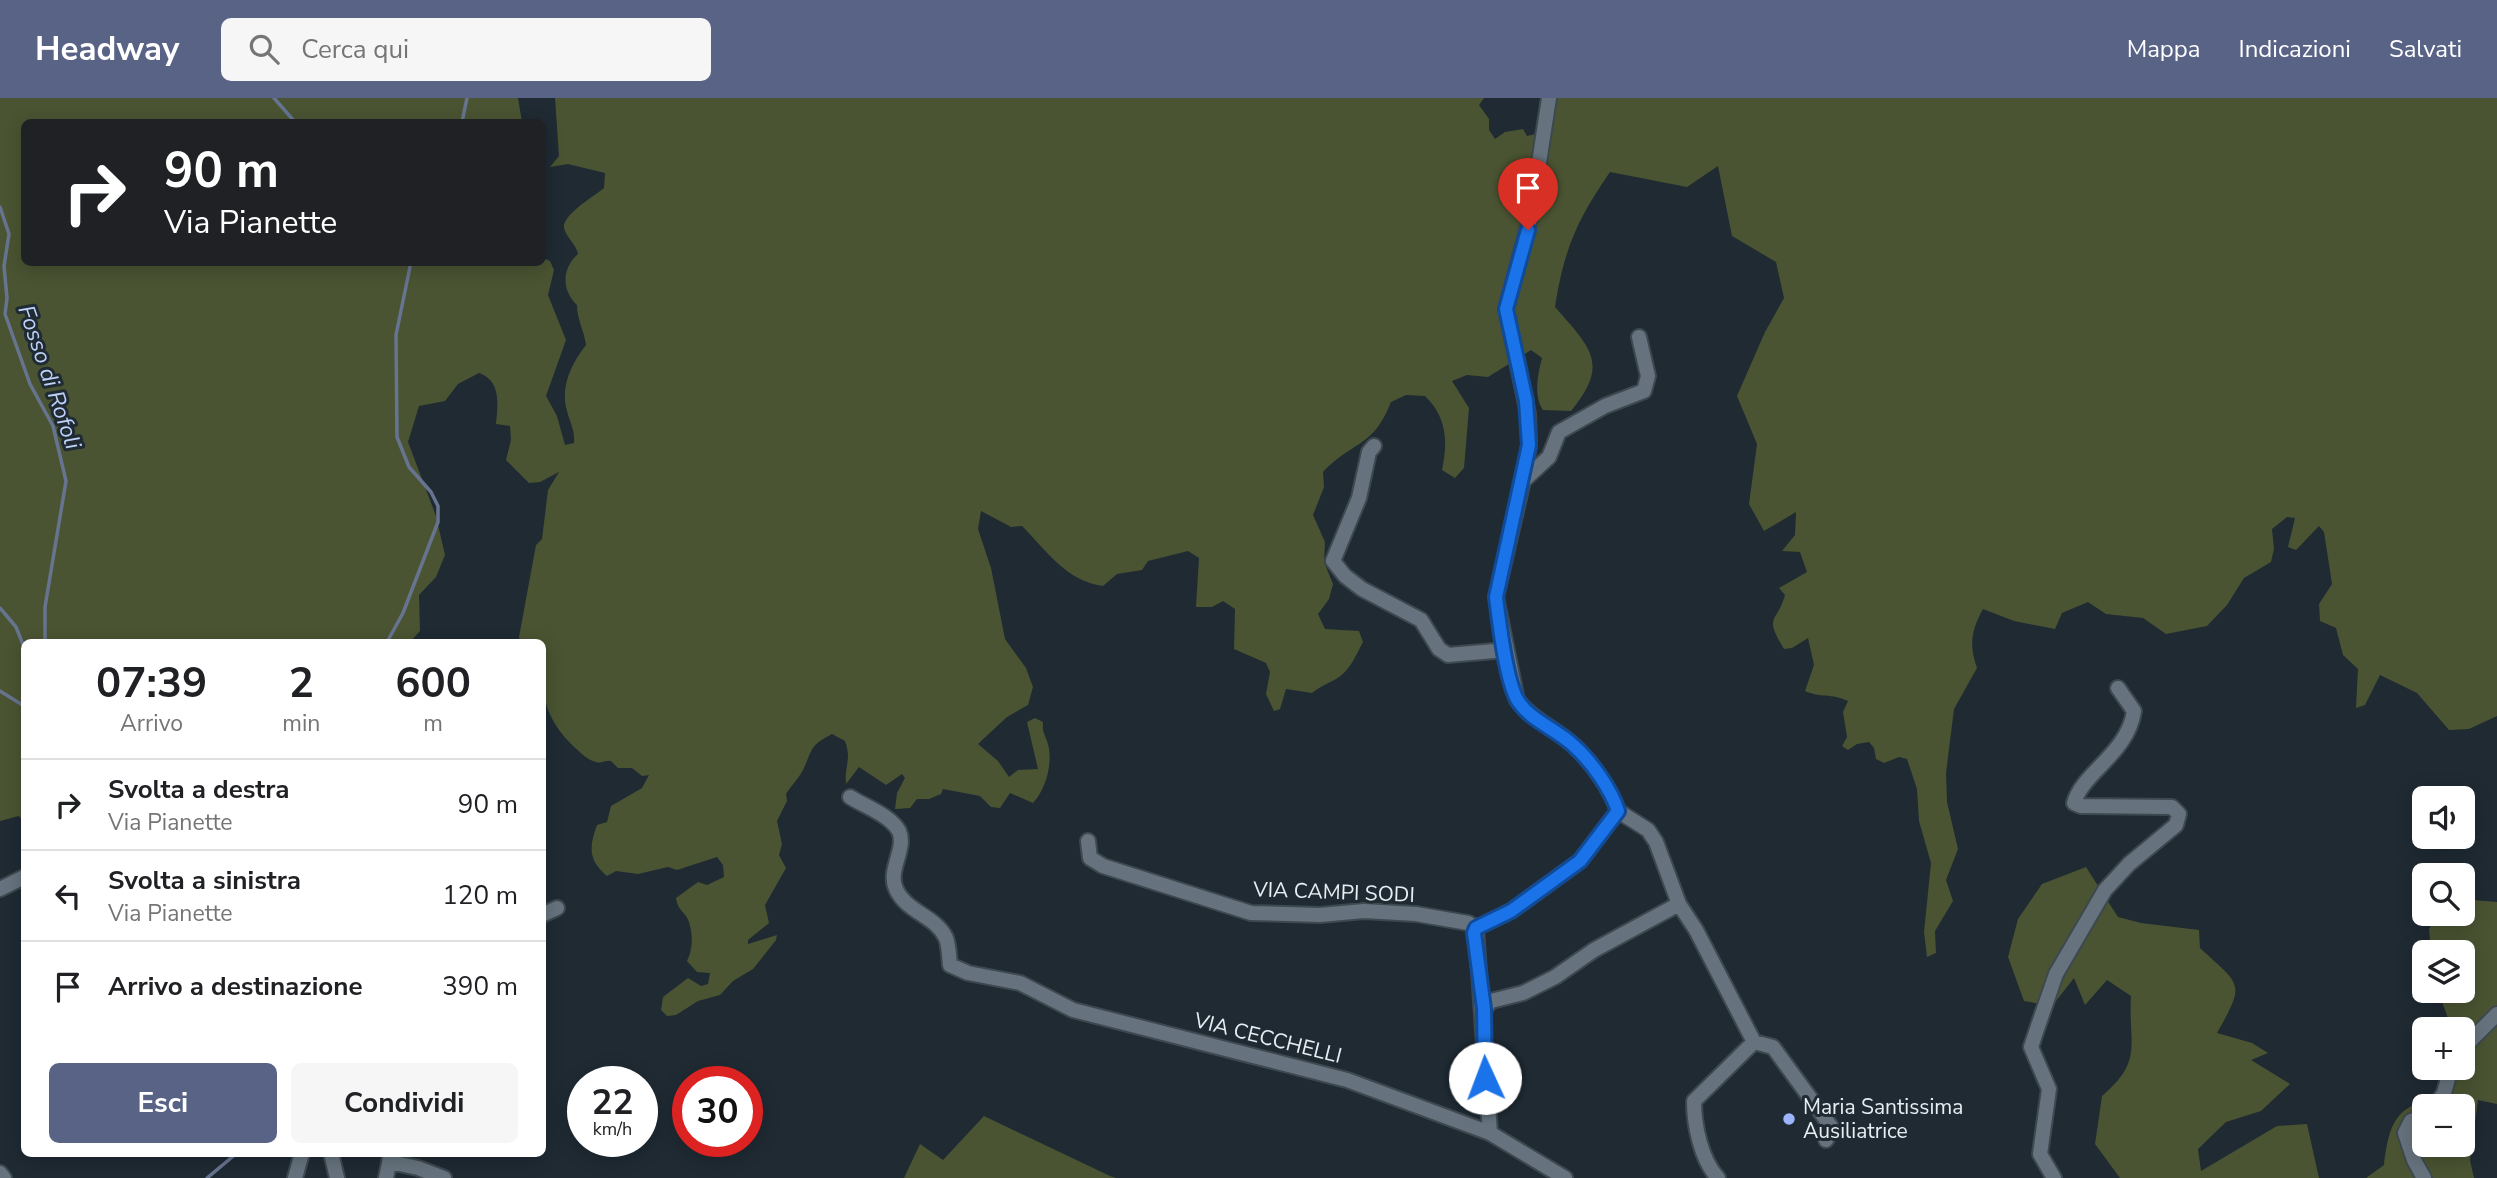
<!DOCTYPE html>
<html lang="it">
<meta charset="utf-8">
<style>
:root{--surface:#fff;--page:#f6f6f6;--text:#202124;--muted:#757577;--line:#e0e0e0;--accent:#586386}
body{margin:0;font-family:"Nunito Sans",sans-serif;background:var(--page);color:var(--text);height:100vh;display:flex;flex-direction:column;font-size:26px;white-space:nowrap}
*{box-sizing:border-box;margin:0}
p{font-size:23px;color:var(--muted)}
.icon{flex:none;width:38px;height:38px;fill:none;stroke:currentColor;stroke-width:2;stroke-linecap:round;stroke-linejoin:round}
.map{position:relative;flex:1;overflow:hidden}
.side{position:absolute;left:21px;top:541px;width:525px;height:518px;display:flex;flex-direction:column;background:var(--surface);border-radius:10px;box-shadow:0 4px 18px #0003}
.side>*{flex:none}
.banner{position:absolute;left:21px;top:21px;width:525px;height:147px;border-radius:10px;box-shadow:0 4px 18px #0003;background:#202124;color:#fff;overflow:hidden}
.tools{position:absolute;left:2412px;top:688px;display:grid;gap:14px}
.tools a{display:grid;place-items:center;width:63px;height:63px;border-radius:10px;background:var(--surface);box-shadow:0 4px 18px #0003;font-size:35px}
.speed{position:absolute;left:567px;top:968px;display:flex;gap:14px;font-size:35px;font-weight:700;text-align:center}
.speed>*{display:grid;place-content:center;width:91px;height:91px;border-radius:50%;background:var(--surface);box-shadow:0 4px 18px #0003;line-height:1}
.speed small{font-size:18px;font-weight:400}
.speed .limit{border:10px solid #d22;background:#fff;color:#111}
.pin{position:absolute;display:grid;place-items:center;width:60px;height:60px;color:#fff;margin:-72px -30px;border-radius:50% 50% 50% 0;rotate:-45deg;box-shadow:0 0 7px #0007}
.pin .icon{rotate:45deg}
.me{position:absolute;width:77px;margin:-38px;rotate:358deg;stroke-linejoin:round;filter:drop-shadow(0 0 5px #0008)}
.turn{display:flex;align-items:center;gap:24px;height:147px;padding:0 28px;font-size:32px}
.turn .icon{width:91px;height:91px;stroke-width:2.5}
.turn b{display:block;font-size:49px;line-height:60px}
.eta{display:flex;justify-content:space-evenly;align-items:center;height:119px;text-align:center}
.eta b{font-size:42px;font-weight:700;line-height:49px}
.button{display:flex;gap:14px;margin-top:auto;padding:14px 28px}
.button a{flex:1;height:80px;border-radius:10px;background:var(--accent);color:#fff;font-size:28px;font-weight:700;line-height:80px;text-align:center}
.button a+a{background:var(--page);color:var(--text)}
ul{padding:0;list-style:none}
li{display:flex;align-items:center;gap:21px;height:91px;padding:0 28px;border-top:2px solid var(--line)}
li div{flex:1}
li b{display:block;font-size:26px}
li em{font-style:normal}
header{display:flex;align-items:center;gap:42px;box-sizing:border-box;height:98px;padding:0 35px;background:var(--accent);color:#fff}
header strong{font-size:33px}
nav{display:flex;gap:38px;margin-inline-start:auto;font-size:24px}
.search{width:490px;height:63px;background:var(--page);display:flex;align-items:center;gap:18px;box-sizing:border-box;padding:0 24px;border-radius:10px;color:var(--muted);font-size:26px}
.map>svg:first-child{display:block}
.green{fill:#4a5432;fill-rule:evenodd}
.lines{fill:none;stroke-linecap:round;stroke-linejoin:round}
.stream{stroke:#677490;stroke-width:3.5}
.minor-casing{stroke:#3d484f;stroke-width:18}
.minor{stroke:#66737e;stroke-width:14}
.route-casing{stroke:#114b97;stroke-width:18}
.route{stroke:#1a73e8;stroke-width:12}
.poi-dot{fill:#9cb4fd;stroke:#1f2a33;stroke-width:2.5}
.labels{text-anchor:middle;stroke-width:6;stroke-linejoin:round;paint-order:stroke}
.street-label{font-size:21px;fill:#e6eef4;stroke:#1f2a33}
.poi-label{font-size:21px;fill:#e6eef4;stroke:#1f2a33;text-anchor:start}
.water-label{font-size:23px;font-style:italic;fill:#bed1f7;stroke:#1f2a33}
</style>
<header>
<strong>Headway</strong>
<div class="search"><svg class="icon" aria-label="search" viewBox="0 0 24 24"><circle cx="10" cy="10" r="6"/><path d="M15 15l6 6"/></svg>Cerca qui</div>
<nav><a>Mappa</a><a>Indicazioni</a><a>Salvati</a></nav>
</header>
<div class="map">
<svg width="2497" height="1080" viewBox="0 0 2497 1080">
<rect width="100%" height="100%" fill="#1f2a33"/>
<!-- green -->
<path class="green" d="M 0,0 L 518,0 L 522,24 L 24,24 L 24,164 L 542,164 L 543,160 L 550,163 L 554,172 L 548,197 L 566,242 L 546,298 L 557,318 L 565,347 L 574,345 C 575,332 570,325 567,313 C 560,289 571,266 586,247 C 584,232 577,222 577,207 C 561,192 562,170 578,156 C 576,146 566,139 564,130 C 562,117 593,99 604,90 L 605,75 L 568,66 L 550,69 L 559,58 L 555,0 L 1484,0 L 1479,7 L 1489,21 L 1489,32 L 1495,41 L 1505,34 L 1523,31 L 1527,38 L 1549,33 L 1545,0 L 2497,0 L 2497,618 L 2469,631 L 2449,632 L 2417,595 L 2380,577 L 2365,607 L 2356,610 L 2358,571 L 2343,557 L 2336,530 L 2320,523 L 2319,506 L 2332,486 L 2324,434 L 2319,428 L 2296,452 L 2288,449 L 2295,420 L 2287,419 L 2272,431 L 2274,451 L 2271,464 L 2244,480 L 2227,507 L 2207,528 L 2166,536 L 2143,520 L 2106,516 L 2088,504 L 2062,515 L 2055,531 L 2014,523 L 1983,511 C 1971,533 1969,547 1977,570 L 1954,611 L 1946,675 L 1947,704 L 1958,751 L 1946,782 L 1953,803 L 1935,833 L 1936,855 L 1927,859 L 1924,834 L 1931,765 L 1919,723 L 1917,691 L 1907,661 L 1899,659 L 1884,665 L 1876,661 L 1874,650 L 1869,644 L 1857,646 L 1848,652 L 1842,648 L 1847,639 L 1843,614 L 1848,603 C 1831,595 1820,600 1805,593 L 1814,567 L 1808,540 L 1792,550 L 1784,551 C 1763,516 1777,526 1785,497 L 1779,490 L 1807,474 L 1800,454 L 1782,453 L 1795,437 L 1796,414 L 1764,433 L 1749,406 L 1757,346 L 1737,298 L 1765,234 L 1784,200 L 1776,164 L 1732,138 L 1718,68 L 1687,89 L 1610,74 C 1577,122 1564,151 1555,209 C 1591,250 1610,266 1571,313 L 1543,312 C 1533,297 1538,276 1542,260 L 1531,252 L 1488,279 L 1467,277 L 1452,283 L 1469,310 L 1464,370 L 1455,380 L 1442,372 C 1448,344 1447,319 1425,298 L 1406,297 L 1391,304 C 1372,351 1355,341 1323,374 L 1324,389 L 1313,417 L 1325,444 L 1324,464 L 1333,486 L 1329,501 L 1318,516 L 1325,531 L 1359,533 L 1363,544 C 1356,557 1350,573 1336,581 C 1327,586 1321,588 1312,595 L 1286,591 L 1280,611 L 1274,613 L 1266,596 L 1270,574 L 1266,565 L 1234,551 L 1235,511 L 1223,503 L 1212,509 L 1196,509 L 1199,460 L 1188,453 L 1148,463 L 1142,472 L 1117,476 L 1103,488 C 1066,483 1047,453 1022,428 L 1011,429 L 981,413 L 978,431 L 991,470 L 1005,541 L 1026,570 L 1033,589 L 1028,607 L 1007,619 L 978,646 L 998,663 L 1009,679 L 1018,672 L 1038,671 L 1027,624 L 1035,620 L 1043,624 C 1042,635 1045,636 1048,646 C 1053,665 1046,691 1033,705 L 1010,695 L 1000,710 L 991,709 L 980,698 L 943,691 L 941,696 L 929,701 L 917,701 L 910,710 L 895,711 L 897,695 L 905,680 L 902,676 L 886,687 L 859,669 L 846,686 C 844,668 852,662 845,643 L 832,636 C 809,648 813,651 803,672 C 799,680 791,688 786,696 L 787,703 L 777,723 L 782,746 L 779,757 L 786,770 L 765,807 L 769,825 L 748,842 L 748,846 L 777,837 L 776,842 L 753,871 L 733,883 L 720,897 L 698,903 L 676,917 L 667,918 L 661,912 L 663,899 L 688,880 L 701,888 L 708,886 L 710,875 L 697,874 L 687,863 C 693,851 693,838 689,824 C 686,814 678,814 676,800 L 698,784 L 707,787 L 724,779 L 723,767 L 717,759 L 677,772 L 668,769 L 638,776 L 616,773 L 607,778 C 588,762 589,749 597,727 L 607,724 L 611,708 L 642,690 L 649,677 L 642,678 L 632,670 L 618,670 L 611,663 C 605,662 601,666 596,664 C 586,662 577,651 570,645 C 538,611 543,588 542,544 L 520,544 L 519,539 L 536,447 L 542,441 L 548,392 L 559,374 L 540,384 L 529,385 L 506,362 L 511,342 L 510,328 L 496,326 C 498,305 501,283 479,275 L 458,286 L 445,303 L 419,308 L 408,344 L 436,418 L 445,457 L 436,479 L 419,497 L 420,533 L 410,544 L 24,544 L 24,725 L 19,718 L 0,723 Z
M 2086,769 L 2118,819 L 2141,825 L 2199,832 L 2200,850 C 2241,888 2246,884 2217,935 L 2252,945 L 2268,955 L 2251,962 L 2290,986 L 2261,1013 L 2226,1024 L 2198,1051 L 2201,1073 L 2277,1028 L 2307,1026 L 2319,1080 L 2120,1080 L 2095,1046 L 2102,998 C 2144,963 2128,946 2131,898 L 2107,882 L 2085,907 L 2074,880 L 2052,908 L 2024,903 L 2008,859 L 2018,821 L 2042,786 Z
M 2462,801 L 2497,804 L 2497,1006 L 2478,1002 L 2470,1062 L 2474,1080 L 2366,1080 L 2384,1067 C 2391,1009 2403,1010 2453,992 L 2454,970 L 2462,970 L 2462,931 L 2452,931 L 2438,893 L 2462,892 L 2462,854 L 2431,854 L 2429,831 L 2438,816 L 2462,816 ZM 2424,1008 L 2462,1008 L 2462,1046 L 2424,1046 Z
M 984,1018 L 1110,1078 L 1116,1080 L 904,1080 L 920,1046 L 943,1062 Z"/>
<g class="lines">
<!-- stream -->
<path class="stream" d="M 274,0 L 295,24
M 462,24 L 467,0
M 0,109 L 9,136 L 4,168 L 7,200 L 5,216 L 30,286 L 53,328 L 66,383 L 45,509 L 45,544
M 0,510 L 16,529 L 24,549
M 387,544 L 403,515 L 438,424 L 438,408 L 431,394 L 409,369 L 397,339 L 396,237 L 411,164
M 0,593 L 24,608
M 207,1080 L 237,1055"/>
<defs>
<path id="minor" d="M 1374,348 L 1369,354 L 1359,400 L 1333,463 L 1345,478 L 1362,491 L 1421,522 L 1439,551 L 1448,557 L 1506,552
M 1523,383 L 1549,359 L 1559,334 L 1605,308 L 1644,293 L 1648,278 L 1639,239
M 850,699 C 864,708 890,717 899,733 C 907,751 887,772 896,791 C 906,814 936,818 946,840 C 949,848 949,858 950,867 L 968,875 L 1020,885 L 1073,912 L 1347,982 L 1490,1035 L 1565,1080
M 1618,713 L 1648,732 L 1656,744 L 1679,806 L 1696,832 L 1754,944 L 1694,1003 C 1694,1027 1701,1062 1718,1080
M 1088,743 L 1090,760 L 1103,768 L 1251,815 L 1320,817 L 1364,813 L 1416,816 L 1468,825 L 1476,830
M 0,791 L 24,779
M 542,817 L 557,810
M 1484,911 L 1491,903 L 1523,895 L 1555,879 L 1594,852 L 1679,806
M 1754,944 L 1773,949 L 1832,1030 L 1826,1042
M 2462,951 L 2497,916
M 2435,1008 L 2444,995 L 2451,970
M 2424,1019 L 2411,1023 L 2405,1035 L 2414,1062 L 2424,1080
M 1490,1035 L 1476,830 L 1511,813 L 1580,763 L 1618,713 C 1611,691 1590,662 1572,646 C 1554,630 1532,621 1517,602 L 1496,499 L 1523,383 L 1529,347 L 1528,316 L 1506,211 L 1531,117 L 1549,0
M 331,1055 L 337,1080
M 390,1064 L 418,1070 L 444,1080
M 0,1075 L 4,1080
M 295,1080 L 302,1055
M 386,1080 L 391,1055
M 2054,1080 L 2040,1056 L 2049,991 L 2031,949 L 2038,928 L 2056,876 L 2105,792 L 2129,766 L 2176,727 L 2179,716 L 2172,709 L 2081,708 L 2074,705 C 2082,675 2128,655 2134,613 L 2118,590"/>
</defs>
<!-- minor casing -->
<use href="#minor" class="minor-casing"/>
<!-- minor -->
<use href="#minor" class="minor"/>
</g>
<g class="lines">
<defs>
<path id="route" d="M 1485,980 L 1484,911 L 1474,835 L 1476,830 L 1511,813 L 1580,763 L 1618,713 C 1611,691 1591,663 1573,647 C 1556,631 1531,623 1518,603 C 1506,584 1499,523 1496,499 L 1529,347 L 1526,303 L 1506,211 L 1528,132"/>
</defs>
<!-- route casing -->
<use href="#route" class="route-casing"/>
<!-- route -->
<use href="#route" class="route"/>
</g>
<!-- markers -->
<circle class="poi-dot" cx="1789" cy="1021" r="7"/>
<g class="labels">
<!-- street labels -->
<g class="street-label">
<text transform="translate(1334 794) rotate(2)" y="7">VIA CAMPI SODI</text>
<text transform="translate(1268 940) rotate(14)" y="7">VIA CECCHELLI</text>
</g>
<!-- poi labels -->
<g class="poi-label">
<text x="1803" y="1016">Maria Santissima<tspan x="1803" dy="24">Ausiliatrice</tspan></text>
</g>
<!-- water labels -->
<g class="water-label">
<text transform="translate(50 279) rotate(71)" y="8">Fosso di Rofoli</text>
</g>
</g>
</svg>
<div class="tools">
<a><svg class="icon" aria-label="sound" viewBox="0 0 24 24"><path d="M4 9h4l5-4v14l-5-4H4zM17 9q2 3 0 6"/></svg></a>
<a><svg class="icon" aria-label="search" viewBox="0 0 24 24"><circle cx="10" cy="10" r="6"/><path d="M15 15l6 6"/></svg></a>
<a><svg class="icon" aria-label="layers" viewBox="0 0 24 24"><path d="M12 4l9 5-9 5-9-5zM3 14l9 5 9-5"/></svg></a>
<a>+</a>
<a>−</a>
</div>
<div class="speed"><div>22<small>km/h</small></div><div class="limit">30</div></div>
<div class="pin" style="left:1528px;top:132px;background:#d93025"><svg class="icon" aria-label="arrive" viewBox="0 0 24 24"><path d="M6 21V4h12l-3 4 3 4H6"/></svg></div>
<svg class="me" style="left:1485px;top:980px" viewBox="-20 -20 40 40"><circle r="19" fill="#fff"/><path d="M0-13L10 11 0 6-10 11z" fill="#1a73e8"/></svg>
<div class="banner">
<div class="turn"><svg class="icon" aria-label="right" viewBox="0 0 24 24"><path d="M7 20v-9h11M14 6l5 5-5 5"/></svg><div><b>90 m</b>Via Pianette</div></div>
</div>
<section class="side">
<div class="eta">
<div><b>07:39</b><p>Arrivo</p></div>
<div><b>2</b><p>min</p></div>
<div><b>600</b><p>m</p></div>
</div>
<ul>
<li><svg class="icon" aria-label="right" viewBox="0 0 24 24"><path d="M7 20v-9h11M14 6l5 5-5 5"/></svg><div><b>Svolta a destra</b><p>Via Pianette</p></div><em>90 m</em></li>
<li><svg class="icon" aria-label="left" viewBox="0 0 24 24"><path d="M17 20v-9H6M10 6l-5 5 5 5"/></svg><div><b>Svolta a sinistra</b><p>Via Pianette</p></div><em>120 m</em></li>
<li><svg class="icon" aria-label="arrive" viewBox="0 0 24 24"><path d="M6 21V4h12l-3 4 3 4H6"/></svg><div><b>Arrivo a destinazione</b></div><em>390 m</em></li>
</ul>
<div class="button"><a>Esci</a><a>Condividi</a></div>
</section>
</div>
